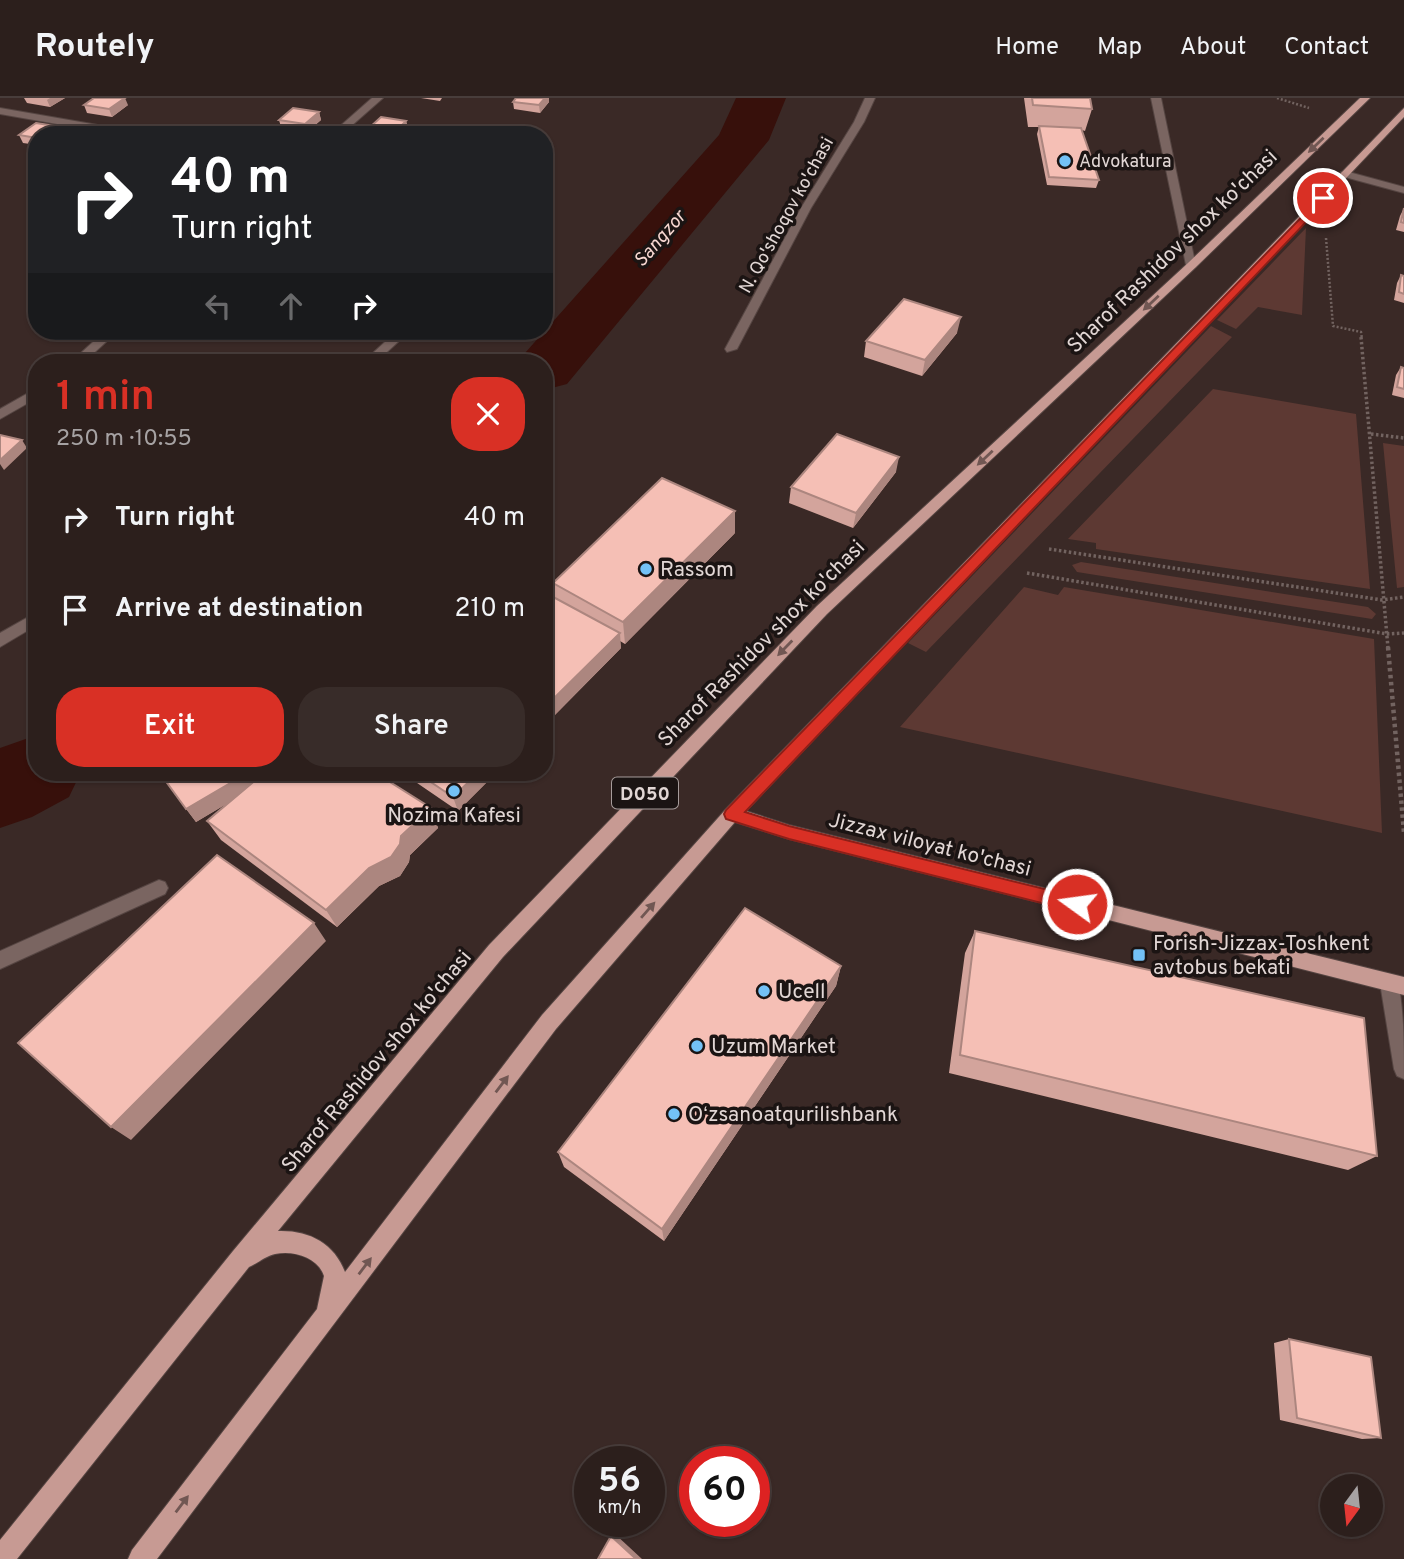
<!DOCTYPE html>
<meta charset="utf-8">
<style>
:root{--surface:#2c1f1c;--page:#382c29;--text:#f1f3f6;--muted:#a6a2a3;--line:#483d3b;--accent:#d93025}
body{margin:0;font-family:Overpass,sans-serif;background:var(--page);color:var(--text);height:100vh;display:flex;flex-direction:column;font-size:26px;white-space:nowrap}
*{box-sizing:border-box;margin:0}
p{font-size:23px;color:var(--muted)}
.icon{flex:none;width:38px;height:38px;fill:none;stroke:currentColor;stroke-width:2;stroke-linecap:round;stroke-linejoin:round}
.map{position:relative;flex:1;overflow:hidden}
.sheet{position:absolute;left:28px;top:256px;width:525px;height:427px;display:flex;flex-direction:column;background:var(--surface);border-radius:28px;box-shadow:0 2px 5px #0004,0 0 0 2px var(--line)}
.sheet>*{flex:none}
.top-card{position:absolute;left:28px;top:28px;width:525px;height:214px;border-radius:28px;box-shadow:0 2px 5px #0004,0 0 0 2px var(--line);background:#202124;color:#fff;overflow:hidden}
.needle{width:46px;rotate:195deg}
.buttons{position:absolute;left:1320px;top:1376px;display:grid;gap:14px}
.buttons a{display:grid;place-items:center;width:63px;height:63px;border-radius:50%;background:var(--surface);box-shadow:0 2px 5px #0004,0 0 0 2px var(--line);font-size:35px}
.speed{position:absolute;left:574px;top:1348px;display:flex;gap:14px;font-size:35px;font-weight:700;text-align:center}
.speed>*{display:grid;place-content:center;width:91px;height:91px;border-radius:50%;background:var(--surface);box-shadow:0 2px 5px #0004,0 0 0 2px var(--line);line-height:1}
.speed small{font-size:18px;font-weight:400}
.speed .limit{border:10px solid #d22;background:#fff;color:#111}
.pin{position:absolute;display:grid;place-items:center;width:60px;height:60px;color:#fff;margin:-30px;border:4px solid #fff;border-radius:50%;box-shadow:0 2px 7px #0007}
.me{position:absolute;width:77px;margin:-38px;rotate:284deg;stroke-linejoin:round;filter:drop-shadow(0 0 5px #0008)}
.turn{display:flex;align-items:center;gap:24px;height:147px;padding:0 28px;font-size:32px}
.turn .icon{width:91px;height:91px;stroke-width:2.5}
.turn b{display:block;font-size:49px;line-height:60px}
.lanes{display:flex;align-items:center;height:66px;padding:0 28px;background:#0003;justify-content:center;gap:35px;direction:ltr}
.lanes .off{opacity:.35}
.round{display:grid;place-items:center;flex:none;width:74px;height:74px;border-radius:28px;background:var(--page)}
.summary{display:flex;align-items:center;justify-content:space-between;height:119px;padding:0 28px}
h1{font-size:42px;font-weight:600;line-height:52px;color:var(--accent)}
.action{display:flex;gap:14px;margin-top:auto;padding:14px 28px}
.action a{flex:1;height:80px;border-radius:28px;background:var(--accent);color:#fff;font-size:28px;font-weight:600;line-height:80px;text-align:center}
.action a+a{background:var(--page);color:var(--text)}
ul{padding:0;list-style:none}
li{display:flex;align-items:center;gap:21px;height:91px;padding:0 28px}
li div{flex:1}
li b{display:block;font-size:26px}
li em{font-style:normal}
header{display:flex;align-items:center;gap:42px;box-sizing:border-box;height:98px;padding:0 35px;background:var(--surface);border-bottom:2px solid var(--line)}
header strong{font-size:33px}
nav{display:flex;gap:38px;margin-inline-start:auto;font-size:24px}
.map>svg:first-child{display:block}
.green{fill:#5d3933}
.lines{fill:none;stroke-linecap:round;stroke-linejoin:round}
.river{fill:#37100b;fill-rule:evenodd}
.minor-casing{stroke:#554542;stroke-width:2}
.major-casing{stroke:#554542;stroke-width:2}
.path-far2{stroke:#726360;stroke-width:2.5;stroke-dasharray:2 2;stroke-linecap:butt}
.path-far1{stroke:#726360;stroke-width:3.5;stroke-dasharray:2.5 2.5;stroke-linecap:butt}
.path{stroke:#726360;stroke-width:4.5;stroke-dasharray:3.5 3.5;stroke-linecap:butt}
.minor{fill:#7a6561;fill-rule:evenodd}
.major{fill:#c79a93;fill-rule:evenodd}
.wall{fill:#d3a49c}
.shaded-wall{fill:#ac867f}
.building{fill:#f5bfb5;stroke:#ac867f;stroke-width:2}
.oneway{fill:#715753}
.route{fill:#d93025;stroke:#8d1f18;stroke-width:2}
.poi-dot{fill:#73c1f6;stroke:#1b1413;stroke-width:2.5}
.labels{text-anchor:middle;stroke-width:7;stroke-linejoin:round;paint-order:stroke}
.far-poi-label{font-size:18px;fill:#e2d7d5;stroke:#1b1413;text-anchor:start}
.far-street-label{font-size:18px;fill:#e2d7d5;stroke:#1b1413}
.far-water-label{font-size:19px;font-style:italic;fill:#f8d8d2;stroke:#1b1413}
.shield{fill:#1b1413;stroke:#a69c9b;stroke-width:2}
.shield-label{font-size:19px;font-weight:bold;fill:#e2d7d5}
.street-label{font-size:21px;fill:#e2d7d5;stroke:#1b1413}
.poi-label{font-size:21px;fill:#e2d7d5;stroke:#1b1413;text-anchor:start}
</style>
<header>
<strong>Routely</strong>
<nav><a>Home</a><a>Map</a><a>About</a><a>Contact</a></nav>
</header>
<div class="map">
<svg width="1404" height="1461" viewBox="0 0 1404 1461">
<rect width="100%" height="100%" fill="#3a2926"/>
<!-- green -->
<path class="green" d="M 1306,130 L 1302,217 L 1258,209 L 1236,231 L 1217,222 Z
M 1211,228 L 1232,239 L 926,554 L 908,545 Z
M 1213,291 L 1356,316 L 1370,491 L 1096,451 L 1096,445 L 1068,441 Z
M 1383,345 L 1404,348 L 1404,489 L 1397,490 Z
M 1081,464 L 1368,509 L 1376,516 L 1372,521 L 1077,474 L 1072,467 Z
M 1024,489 L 1058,497 L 1064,489 L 1374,541 L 1382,735 L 900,629 Z"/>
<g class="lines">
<!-- river -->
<path class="river" d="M 736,0 L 786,0 L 769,42 L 567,286 L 544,292 L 544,264 L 517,264 L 719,37 Z
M 37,637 L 37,674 L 81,674 L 69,699 L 32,719 L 0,730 L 0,650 Z"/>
<defs>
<path id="minor" d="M 372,0 L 383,0 L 341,37 L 330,37 Z
M 865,0 L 875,0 L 864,24 L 811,110 L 737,251 L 727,254 L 725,251 L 801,110 L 854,24 Z
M 1151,0 L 1161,0 L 1196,169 L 1186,167 Z
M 0,10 L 138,34 L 143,37 L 120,37 L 0,16 Z
M 1345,73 L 1404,89 L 1404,95 L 1341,78 L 1341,74 Z
M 105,233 L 118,233 L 84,264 L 71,264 Z
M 397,233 L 410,233 L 376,264 L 363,264 Z
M 37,290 L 37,300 L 0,321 L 0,311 Z
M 37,514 L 37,527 L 0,549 L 0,535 Z
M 159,782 L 165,784 L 168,790 L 165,796 L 0,871 L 0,853 Z
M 1390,876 L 1397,879 C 1404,909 1404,949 1404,981 L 1397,978 L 1394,971 L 1380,885 L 1383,879 Z"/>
<path id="major" d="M 1360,0 L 1370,0 L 1196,169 L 827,516 L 503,859 L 278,1133 C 309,1132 334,1145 345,1174 L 542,917 L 726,711 L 1404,10 L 1404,19 L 746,713 L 789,727 L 1404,879 L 1404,897 L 789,741 L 735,724 L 556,931 L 157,1461 L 128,1461 L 132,1452 L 317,1211 L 324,1178 C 318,1159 293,1152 275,1156 C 266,1158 258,1165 249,1169 L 17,1461 L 0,1461 L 0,1442 L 233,1153 L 489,847 L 817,508 L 1188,165 Z"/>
</defs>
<!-- minor casing -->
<use href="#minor" class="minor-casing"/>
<!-- major casing -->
<use href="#major" class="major-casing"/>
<!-- path-far2 -->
<path class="path-far2" d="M 1277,0 L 1309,10
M 1326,140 L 1333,228 L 1361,234 L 1362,241"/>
<!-- path-far1 -->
<path class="path-far1" d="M 1361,239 L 1388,550
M 1371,336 L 1404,340
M 1049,451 L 1382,502 L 1404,499
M 1027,475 L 1387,536 L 1404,535"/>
<!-- path -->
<path class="path" d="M 1388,549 L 1404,735"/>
<!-- minor -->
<use href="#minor" class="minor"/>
<!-- major -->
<use href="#major" class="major"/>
</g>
<!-- wall -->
<path class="wall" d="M 24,0 L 65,0 L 50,9 L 27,5 Z
M 421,0 L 442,0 L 440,3 Z
M 516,0 L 549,0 L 549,4 L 540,15 L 514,11 L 513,4 Z
M 1024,0 L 1090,0 L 1092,11 L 1085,33 L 1082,32 L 1099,82 L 1096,90 L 1047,87 L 1037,36 L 1039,29 L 1028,29 Z
M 84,7 L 128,7 L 112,19 L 87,15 Z
M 319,14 L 321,22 L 307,34 L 281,29 L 279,22 Z
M 406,23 L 408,30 L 402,37 L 370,37 L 369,30 Z
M 61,29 L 65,37 L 37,37 L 37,47 L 23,45 L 19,37 Z
M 1404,110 L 1404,134 L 1396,132 L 1400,118 Z
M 1401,177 L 1404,178 L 1404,205 L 1394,202 L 1397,185 Z
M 957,235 L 922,278 L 864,259 L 866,243 Z
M 1401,269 L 1404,270 L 1404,300 L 1392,297 L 1396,277 Z
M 896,374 L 853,430 L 789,405 L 791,389 Z
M 735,435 L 625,546 L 620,543 L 621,550 L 544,628 L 544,494 L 555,499 L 553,485 Z
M 401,674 L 497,674 L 458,713 Z
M 165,682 L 431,710 L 438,730 L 410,757 L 409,764 L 400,778 L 379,788 L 337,829 L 221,742 L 207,723 L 226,706 L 196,724 Z
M 975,833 L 1377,1058 L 1348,1072 L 949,975 L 965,855 Z
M 841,868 L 836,888 L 664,1143 L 564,1069 L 558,1054 Z
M 1289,1241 L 1381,1340 L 1362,1341 L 1280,1322 L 1274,1245 Z"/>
<!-- shaded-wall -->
<path class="shaded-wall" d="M 50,0 L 65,0 L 50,9 L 47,2 Z
M 125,0 L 128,7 L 112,19 L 109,11 Z
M 545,0 L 549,0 L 549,4 L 540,15 L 539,7 Z
M 319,14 L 321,22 L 307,34 L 305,26 Z
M 406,23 L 408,30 L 402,37 L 396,37 L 395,34 Z
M 61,29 L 65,37 L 51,37 Z
M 961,219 L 957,235 L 922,278 L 925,262 Z
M 22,342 L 27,350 L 4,372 L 0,366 L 0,362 Z
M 899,359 L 896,374 L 853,430 L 856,415 Z
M 735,413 L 735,435 L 625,546 L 623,524 Z
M 620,535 L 621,550 L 544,628 L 544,610 Z
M 249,674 L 281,674 L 196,724 L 186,711 Z
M 479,674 L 497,674 L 458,713 L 453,699 Z
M 431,710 L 438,730 L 410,757 L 409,764 L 400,778 L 379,788 L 337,829 L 326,812 Z
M 314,825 L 326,843 L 131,1042 L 111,1029 Z
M 841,868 L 836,888 L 664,1143 L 662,1131 Z
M 615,1436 L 642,1461 L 636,1461 L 611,1438 Z"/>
<!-- building -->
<path class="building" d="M 94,0 L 125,0 L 109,11 L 84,7 Z
M 516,0 L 545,0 L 539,7 L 513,4 Z
M 1032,0 L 1090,0 L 1092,11 L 1033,7 Z
M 293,10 L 319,14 L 305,26 L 279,22 Z
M 381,19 L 406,23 L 395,34 L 369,30 Z
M 36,25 L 61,29 L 51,37 L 37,37 L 37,40 L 19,37 Z
M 1039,28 L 1081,30 L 1099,82 L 1049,79 Z
M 1404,110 L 1404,125 L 1401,124 Z
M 1401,177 L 1404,178 L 1404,196 L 1399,194 Z
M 904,201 L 961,219 L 925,262 L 866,243 Z
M 1401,269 L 1404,270 L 1404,291 L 1397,289 Z
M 837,336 L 899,359 L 856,415 L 791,389 Z
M 0,337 L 22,342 L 0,362 Z
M 662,380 L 735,413 L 623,524 L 553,485 Z
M 544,494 L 620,535 L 544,610 Z
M 180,674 L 249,674 L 186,711 L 165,682 Z
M 265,674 L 374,674 L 431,710 L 401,738 L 400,746 L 391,759 L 369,770 L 326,812 L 207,723 Z
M 416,674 L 479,674 L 453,699 Z
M 217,757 L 314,825 L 111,1029 L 18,945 Z
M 745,810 L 841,868 L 662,1131 L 558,1054 Z
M 975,833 L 1364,920 L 1377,1058 L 960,957 Z
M 1289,1241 L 1371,1259 L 1381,1340 L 1297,1320 Z
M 611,1438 L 636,1461 L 598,1461 Z"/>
<!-- one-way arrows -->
<defs><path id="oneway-solid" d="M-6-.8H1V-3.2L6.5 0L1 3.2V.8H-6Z" transform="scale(1.75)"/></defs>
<g class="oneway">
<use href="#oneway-solid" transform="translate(1316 47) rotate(136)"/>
<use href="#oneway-solid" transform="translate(1151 205) rotate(137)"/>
<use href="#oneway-solid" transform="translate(985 360) rotate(137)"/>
<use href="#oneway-solid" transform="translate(785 550) rotate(134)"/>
<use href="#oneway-solid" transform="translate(648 812) rotate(-49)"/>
<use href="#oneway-solid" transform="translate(502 986) rotate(-53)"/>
<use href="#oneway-solid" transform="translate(365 1168) rotate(-53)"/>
<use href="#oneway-solid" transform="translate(182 1406) rotate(-53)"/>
</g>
<!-- route -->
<path class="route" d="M 1323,97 L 1328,100 L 1327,102 L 745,714 L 789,728 L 1077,799 L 1083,801 L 1085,806 L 1083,811 L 1077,814 L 789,741 L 726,721 L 724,716 L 726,712 Z"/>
<!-- markers -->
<g class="poi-dot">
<circle cx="1065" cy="63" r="7"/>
<circle cx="646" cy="471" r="7"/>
<circle cx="454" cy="693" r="7"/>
<rect x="1132" y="850" width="14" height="14" rx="3.5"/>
<circle cx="764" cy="893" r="7"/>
<circle cx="697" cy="948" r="7"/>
<circle cx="674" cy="1016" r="7"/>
</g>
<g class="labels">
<!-- far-poi labels -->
<g class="far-poi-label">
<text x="1079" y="69">Advokatura</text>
</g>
<!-- far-street labels -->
<g class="far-street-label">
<text transform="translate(786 117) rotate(-61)" y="6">N. Qo'shoqov ko'chasi</text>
</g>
<!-- far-water labels -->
<g class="far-water-label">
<text transform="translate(659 140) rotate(-49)" y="7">Sangzor</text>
</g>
<!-- shield labels -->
<rect class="shield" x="612" y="679.5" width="66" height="31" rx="5"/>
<g class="shield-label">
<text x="645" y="702">D050</text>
</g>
<!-- street labels -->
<g class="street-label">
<text transform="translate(1172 153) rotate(-44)" y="7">Sharof Rashidov shox ko'chasi</text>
<text transform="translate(761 545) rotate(-45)" y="7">Sharof Rashidov shox ko'chasi</text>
<text transform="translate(930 746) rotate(14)" y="7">Jizzax viloyat ko'chasi</text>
<text transform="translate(376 963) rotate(-50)" y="7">Sharof Rashidov shox ko'chasi</text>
</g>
<!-- poi labels -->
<g class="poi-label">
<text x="660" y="478">Rassom</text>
<text x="454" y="724" text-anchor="middle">Nozima Kafesi</text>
<text x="1153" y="852">Forish-Jizzax-Toshkent<tspan x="1153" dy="24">avtobus bekati</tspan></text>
<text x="778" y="900">Ucell</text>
<text x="711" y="955">Uzum Market</text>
<text x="688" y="1023">Oʻzsanoatqurilishbank</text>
</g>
</g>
</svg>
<div class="buttons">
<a><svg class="needle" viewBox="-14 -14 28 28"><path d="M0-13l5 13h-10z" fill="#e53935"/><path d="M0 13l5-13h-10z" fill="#a6a2a3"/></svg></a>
</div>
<div class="speed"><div>56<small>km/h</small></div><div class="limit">60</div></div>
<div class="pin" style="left:1323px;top:100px;background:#d93025"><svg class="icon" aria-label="arrive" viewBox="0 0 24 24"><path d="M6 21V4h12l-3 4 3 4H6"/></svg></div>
<svg class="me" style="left:1077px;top:806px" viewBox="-20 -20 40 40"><circle r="17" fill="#d93025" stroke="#fff" stroke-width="3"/><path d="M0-11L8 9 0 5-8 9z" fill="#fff"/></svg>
<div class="top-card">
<div class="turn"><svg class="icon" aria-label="right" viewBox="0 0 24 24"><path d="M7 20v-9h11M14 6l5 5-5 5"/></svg><div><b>40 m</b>Turn right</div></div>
<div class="lanes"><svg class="icon off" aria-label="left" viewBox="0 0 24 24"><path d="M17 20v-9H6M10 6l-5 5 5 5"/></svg><svg class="icon off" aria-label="ahead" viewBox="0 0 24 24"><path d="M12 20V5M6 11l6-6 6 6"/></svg><svg class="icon" aria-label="right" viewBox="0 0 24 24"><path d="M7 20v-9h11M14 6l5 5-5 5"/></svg></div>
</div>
<section class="sheet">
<div class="summary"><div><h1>1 min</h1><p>250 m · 10:55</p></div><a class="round" style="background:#d93025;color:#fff"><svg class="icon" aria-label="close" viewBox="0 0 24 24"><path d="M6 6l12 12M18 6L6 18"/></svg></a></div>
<ul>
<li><svg class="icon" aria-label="right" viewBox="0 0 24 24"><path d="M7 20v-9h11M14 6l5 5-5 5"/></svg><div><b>Turn right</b></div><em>40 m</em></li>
<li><svg class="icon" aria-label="arrive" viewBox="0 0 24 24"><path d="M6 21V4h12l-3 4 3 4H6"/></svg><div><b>Arrive at destination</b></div><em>210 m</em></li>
</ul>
<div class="action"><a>Exit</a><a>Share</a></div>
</section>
</div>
